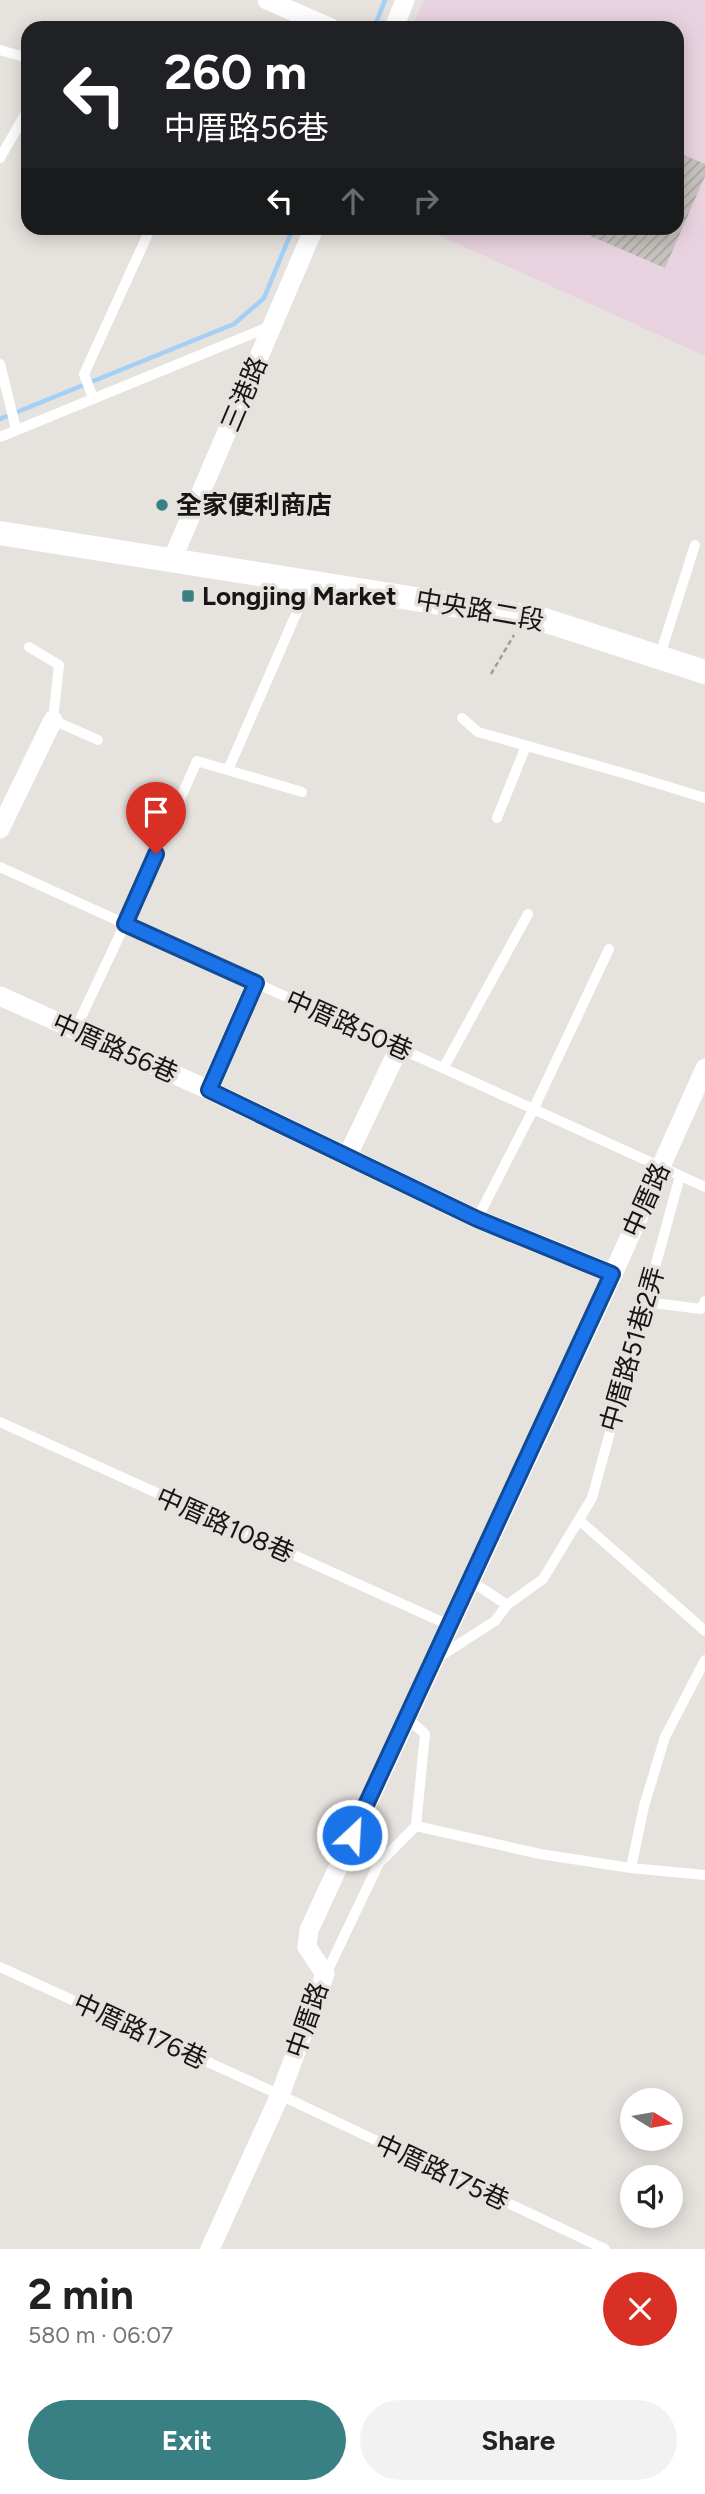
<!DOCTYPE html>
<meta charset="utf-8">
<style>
:root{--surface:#fff;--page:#f2f2f2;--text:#222;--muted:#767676;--accent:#388083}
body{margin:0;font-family:Figtree,"Noto Sans TC",sans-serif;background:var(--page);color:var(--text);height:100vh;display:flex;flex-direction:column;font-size:26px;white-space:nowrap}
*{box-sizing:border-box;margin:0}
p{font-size:23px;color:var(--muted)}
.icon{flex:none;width:38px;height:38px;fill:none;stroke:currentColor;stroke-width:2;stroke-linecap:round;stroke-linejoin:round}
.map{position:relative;height:2249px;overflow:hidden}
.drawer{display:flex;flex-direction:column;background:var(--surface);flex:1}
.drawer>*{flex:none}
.top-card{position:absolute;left:21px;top:21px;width:663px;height:214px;border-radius:21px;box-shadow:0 4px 18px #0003;background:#202124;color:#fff;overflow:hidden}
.needle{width:46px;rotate:101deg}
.buttons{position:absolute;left:620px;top:2088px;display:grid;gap:14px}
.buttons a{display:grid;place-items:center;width:63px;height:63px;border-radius:50%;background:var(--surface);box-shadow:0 4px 18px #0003;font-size:35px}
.pin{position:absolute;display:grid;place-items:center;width:60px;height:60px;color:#fff;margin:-72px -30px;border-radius:50% 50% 50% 0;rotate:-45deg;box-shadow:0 0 7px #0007}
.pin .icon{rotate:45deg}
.me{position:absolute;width:77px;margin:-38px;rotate:25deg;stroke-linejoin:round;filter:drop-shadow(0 0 5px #0008)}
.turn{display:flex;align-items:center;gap:24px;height:147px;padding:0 28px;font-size:32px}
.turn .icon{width:91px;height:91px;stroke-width:2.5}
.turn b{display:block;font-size:49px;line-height:60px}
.lanes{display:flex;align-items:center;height:66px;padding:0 28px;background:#0003;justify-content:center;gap:35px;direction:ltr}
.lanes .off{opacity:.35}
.round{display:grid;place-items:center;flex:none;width:74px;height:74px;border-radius:37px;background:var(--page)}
.summary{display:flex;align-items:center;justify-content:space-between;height:119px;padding:0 28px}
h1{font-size:42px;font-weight:700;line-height:52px}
.action{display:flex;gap:14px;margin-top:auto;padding:14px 28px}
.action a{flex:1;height:80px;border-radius:42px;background:var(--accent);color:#fff;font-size:28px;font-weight:700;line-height:80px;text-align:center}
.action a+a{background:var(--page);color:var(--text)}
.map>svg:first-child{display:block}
.education{fill:#e8d2df}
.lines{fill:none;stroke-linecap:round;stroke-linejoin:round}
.stream{stroke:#a5d0f5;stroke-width:4.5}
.building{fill:url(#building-hatch)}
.path{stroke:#a19d9a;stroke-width:2.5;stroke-dasharray:5 3.5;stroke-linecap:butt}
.service{stroke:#fff;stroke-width:10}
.minor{stroke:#fff;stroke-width:19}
.tertiary{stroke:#fff;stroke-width:24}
.route-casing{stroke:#114b97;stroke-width:18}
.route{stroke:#1a73e8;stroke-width:12}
.poi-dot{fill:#388083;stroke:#e6e2de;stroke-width:2.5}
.labels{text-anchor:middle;stroke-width:7;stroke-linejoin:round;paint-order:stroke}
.street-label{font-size:26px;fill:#181615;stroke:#e6e2de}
.poi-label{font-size:26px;font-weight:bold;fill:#181615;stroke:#e6e2de;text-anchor:start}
</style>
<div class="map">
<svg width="705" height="2249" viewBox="0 0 705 2249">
<defs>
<pattern id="building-hatch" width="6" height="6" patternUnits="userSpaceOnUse" patternTransform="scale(1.75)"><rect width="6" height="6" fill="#c6c2be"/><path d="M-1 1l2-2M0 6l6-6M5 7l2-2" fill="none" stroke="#a9a6a2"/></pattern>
</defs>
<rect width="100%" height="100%" fill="#e6e2de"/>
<!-- education -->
<path class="education" d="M 424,0 L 705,0 L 705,356 L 423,228 L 677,228 L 677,28 L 412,28 Z"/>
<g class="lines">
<!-- stream -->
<path class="stream" d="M 374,28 L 385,0
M 0,419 L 234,324 L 264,298 L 293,228"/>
</g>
<!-- building -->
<path class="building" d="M 677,152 L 705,164 L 705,176 L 665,268 L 572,228 L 677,228 Z"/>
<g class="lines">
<!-- path -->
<path class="path" d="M 491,674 L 514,635"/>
<!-- service -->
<path class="service" d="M 0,50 L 28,58
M 0,158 L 28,109
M 0,364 L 16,429
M 93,398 L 84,374 L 147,236
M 0,437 L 271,326
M 29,647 L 59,665 L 53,720 L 98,740
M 660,655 L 695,545
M 462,718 L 478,732 L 630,775 L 705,798
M 228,770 L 310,582
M 497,818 L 526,746
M 0,867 L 705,1187
M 75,1030 L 125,924 L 197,761 L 302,792
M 444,1067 L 528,914
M 477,1219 L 533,1110 L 609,949
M 646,1302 L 701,1309 L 705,1301
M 0,1422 L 451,1626
M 579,1520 L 705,1631
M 471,1581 L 507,1605
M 439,1657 L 495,1621 L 507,1605 L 543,1579 L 592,1498 L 680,1176
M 416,1826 L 540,1854 L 631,1868 L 705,1875
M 631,1868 L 644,1806 L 665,1737 L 705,1660
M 0,1967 L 280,2095 L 605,2249
M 326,1974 L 379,1863 L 416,1826 L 425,1734 L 406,1717"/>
<!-- minor -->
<path class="minor" d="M 267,0 L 331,28
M 394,28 L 405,0
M 172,560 L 314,228
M 0,829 L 53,720
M 0,996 L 209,1090 L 477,1219 L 613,1274
M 209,1090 L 256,983
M 347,1157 L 399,1048
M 210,2249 L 280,2095 L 325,1974 L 307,1947 L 309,1930 L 613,1274 L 705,1068"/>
<!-- tertiary -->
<path class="tertiary" d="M 0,533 L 541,619 L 705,672"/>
</g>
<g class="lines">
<defs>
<path id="route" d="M 156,854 L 125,924 L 256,983 L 209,1090 L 477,1219 L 612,1274 L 352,1835"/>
</defs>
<!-- route casing -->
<use href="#route" class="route-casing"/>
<!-- route -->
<use href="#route" class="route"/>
</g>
<!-- markers -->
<g class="poi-dot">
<circle cx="162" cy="505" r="7"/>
<rect x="181" y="589" width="14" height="14" rx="3.5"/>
</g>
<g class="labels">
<!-- street labels -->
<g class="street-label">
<text transform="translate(244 394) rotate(-67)" y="9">三港路</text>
<text transform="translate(480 610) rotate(10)" y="9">中央路二段</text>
<text transform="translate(349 1025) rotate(24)" y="9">中厝路50巷</text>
<text transform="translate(115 1048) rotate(24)" y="9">中厝路56巷</text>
<text transform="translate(646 1200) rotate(-66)" y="9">中厝路</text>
<text transform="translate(632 1349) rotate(-74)" y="9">中厝路51巷2弄</text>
<text transform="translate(225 1525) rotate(24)" y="9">中厝路108巷</text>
<text transform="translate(307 2020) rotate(-71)" y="9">中厝路</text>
<text transform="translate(140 2031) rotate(25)" y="9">中厝路176巷</text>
<text transform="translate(442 2172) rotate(25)" y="9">中厝路175巷</text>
</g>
<!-- poi labels -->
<g class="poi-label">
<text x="176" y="514">全家便利商店</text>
<text x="202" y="605">Longjing Market</text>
</g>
</g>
</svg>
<div class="buttons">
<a><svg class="needle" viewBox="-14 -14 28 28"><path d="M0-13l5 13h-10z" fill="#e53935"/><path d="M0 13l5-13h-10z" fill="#767676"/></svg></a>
<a><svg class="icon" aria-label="sound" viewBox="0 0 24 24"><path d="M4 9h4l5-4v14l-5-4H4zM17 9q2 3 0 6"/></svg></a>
</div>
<div class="pin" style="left:156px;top:854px;background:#d93025"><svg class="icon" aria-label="arrive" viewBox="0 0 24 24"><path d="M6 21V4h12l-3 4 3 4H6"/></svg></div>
<svg class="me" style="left:352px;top:1835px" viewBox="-20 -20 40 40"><circle r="17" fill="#1a73e8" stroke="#fff" stroke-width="3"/><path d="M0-11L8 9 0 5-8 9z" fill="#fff"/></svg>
<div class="top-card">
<div class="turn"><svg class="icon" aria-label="left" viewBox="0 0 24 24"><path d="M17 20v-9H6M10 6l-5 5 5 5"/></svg><div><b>260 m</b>中厝路56巷</div></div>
<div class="lanes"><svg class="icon" aria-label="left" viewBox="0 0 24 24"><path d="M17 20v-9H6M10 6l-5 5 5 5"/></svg><svg class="icon off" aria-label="ahead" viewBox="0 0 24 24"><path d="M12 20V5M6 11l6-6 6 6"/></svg><svg class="icon off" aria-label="right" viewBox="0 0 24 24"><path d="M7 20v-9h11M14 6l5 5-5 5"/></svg></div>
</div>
</div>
<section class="drawer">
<div class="summary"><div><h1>2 min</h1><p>580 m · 06:07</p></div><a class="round" style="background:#d93025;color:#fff"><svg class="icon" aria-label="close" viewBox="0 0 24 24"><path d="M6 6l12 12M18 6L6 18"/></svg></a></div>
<div class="action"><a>Exit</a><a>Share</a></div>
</section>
